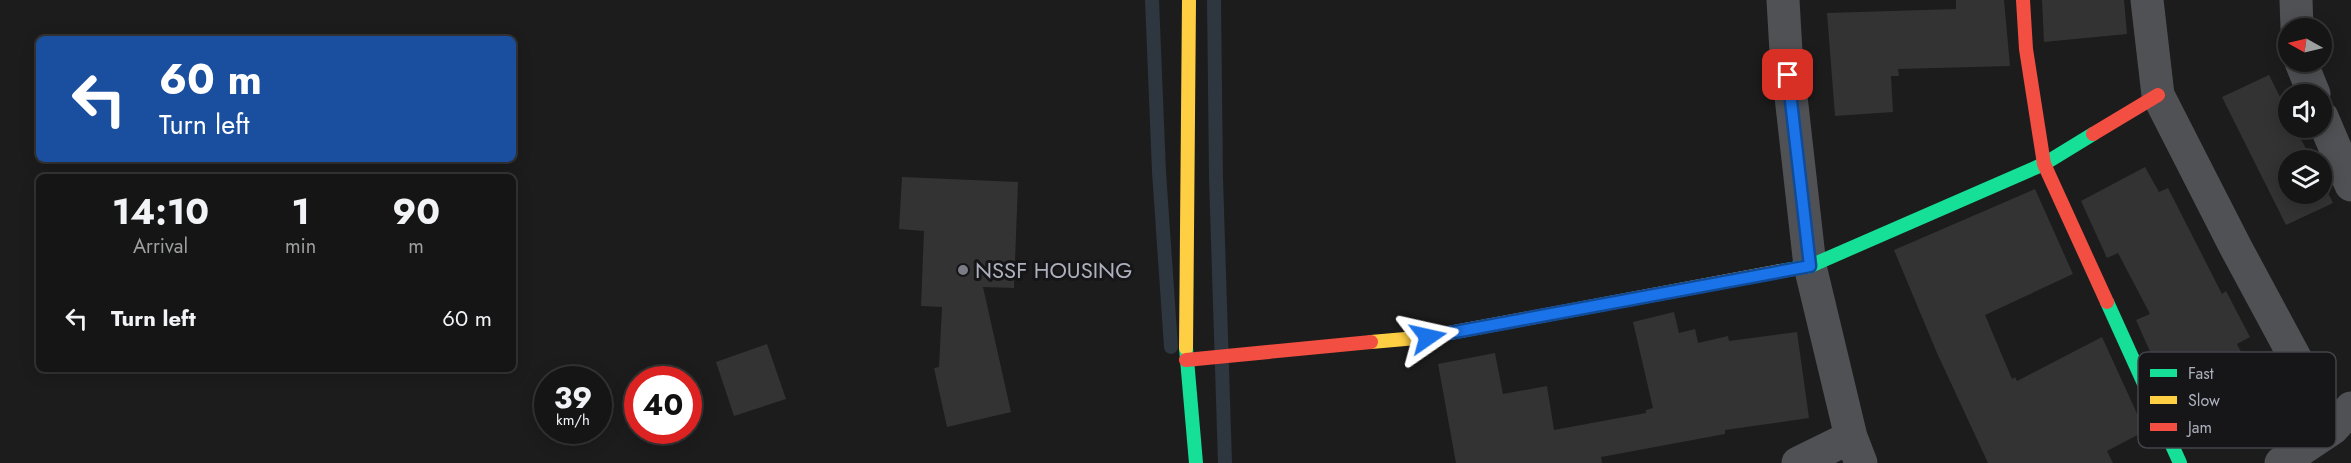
<!DOCTYPE html>
<style>
:root{--surface:#151515;--page:#222;--text:#f1f3f6;--muted:#9d9fa0;--line:#343434}
body{margin:0;font-family:Jost,sans-serif;background:var(--page);color:var(--text);height:100vh;display:flex;flex-direction:column;font-size:22px;white-space:nowrap}
*{box-sizing:border-box;margin:0}
p{font-size:20px;color:var(--muted)}
.icon{flex:none;width:33px;height:33px;fill:none;stroke:currentColor;stroke-width:2;stroke-linecap:round;stroke-linejoin:round}
.map{position:relative;flex:1;overflow:hidden}
.sheet{position:absolute;left:36px;top:174px;width:480px;height:198px;display:flex;flex-direction:column;background:var(--surface);border-radius:9px;box-shadow:0 3px 15px #0003,0 0 0 2px var(--line)}
.sheet>*{flex:none}
.hud{position:absolute;left:36px;top:36px;width:480px;height:126px;border-radius:9px;box-shadow:0 3px 15px #0003,0 0 0 2px var(--line);background:#1a4fa0;color:#fff;overflow:hidden}
.needle{width:39px;rotate:278deg}
.controls{position:absolute;left:2278px;top:18px;display:grid;gap:12px}
.controls a{display:grid;place-items:center;width:54px;height:54px;border-radius:50%;background:var(--surface);box-shadow:0 3px 15px #0003,0 0 0 2px var(--line);font-size:30px}
.speed{position:absolute;left:534px;top:366px;display:flex;gap:12px;font-size:30px;font-weight:700;text-align:center}
.speed>*{display:grid;place-content:center;width:78px;height:78px;border-radius:50%;background:var(--surface);box-shadow:0 3px 15px #0003,0 0 0 2px var(--line);line-height:1}
.speed small{font-size:15px;font-weight:400}
.speed .limit{border:9px solid #d22;background:#fff;color:#111}
.pin{position:absolute;display:grid;place-items:center;width:51px;height:51px;color:#fff;margin:-26px;border-radius:12px;box-shadow:0 3px 9px #0006}
.me{position:absolute;width:66px;margin:-33px;rotate:79deg;stroke-linejoin:round;filter:drop-shadow(0 0 4px #0008)}
.turn{display:flex;align-items:center;gap:21px;height:126px;padding:0 24px;font-size:27px}
.turn .icon{width:78px;height:78px;stroke-width:2.5}
.turn b{display:block;font-size:42px;line-height:51px}
.eta{display:flex;justify-content:space-evenly;align-items:center;height:102px;text-align:center}
.eta b{font-size:36px;font-weight:700;line-height:42px}
ul{padding:0;list-style:none}
li{display:flex;align-items:center;gap:18px;height:84px;padding:0 24px}
li div{flex:1}
li b{display:block;font-size:22px}
li em{font-style:normal}
.map>svg:first-child{display:block}
.lines{fill:none;stroke-linecap:round;stroke-linejoin:round}
.stream{stroke:#2e363f;stroke-width:14}
.building{fill:#333334}
.street{stroke:#4f5155;stroke-width:33}
.fast{stroke:#16e098;stroke-width:14}
.slow{stroke:#ffcf43;stroke-width:14}
.jam{stroke:#f24e42;stroke-width:14}
.route-casing{stroke:#114b97;stroke-width:15}
.route{stroke:#1a73e8;stroke-width:10}
.poi-dot{fill:#7a7d85;stroke:#161618;stroke-width:2}
.labels{text-anchor:middle;stroke-width:6;stroke-linejoin:round;paint-order:stroke}
.poi-label{font-size:22px;fill:#adb1bd;stroke:#161618;text-anchor:start}
.key{fill:#161618;stroke:#43444a;stroke-width:1.5}
.key-label{font-size:16px;fill:#adb1bd}
</style>
<div class="map">
<svg width="2351" height="463" viewBox="0 0 2351 463">
<rect width="100%" height="100%" fill="#1c1c1c"/>
<g class="lines">
<!-- stream -->
<path class="stream" d="M 1152,0 L 1159,172 L 1171,347
M 1214,0 L 1216,178 L 1225,463"/>
</g>
<!-- building -->
<path class="building" d="M 1956,0 L 2004,0 L 2010,66 L 1898,69 L 1899,76 L 1891,76 L 1893,112 L 1835,116 L 1827,13 L 1956,9 Z
M 2042,0 L 2124,0 L 2127,34 L 2044,42 Z
M 2269,75 L 2289,115 L 2289,128 L 2295,128 L 2312,160 L 2289,160 L 2289,194 L 2322,194 L 2322,181 L 2333,203 L 2286,225 L 2222,97 Z
M 2145,167 L 2159,192 L 2168,188 L 2222,294 L 2226,291 L 2250,337 L 2237,344 L 2247,364 L 2173,403 L 2136,320 L 2150,314 L 2118,253 L 2107,258 L 2081,201 Z
M 902,177 L 1018,182 L 1014,288 L 983,287 L 1011,412 L 947,427 L 934,368 L 939,367 L 942,307 L 921,306 L 924,231 L 899,229 Z
M 2035,189 L 2073,274 L 1985,315 L 2012,379 L 2015,377 L 2017,381 L 2102,337 L 2145,431 L 2107,451 L 2113,463 L 1988,463 L 1937,353 L 1894,250 Z
M 1674,312 L 1679,333 L 1695,329 L 1698,343 L 1728,336 L 1729,341 L 1797,332 L 1809,418 L 1725,430 L 1725,434 L 1601,457 L 1602,463 L 1456,463 L 1438,364 L 1495,353 L 1503,394 L 1547,386 L 1554,430 L 1646,413 L 1646,410 L 1653,408 L 1633,322 Z
M 767,344 L 786,399 L 734,416 L 716,362 Z"/>
<g class="lines">
<!-- street -->
<path class="street" d="M 1783,0 L 1786,52 L 1810,266 L 1851,437 L 1861,463
M 2147,0 L 2158,95 L 2235,246 L 2333,428
M 2296,0 L 2297,28
M 2301,62 L 2314,94
M 2322,117 L 2351,185
M 1798,463 L 1851,437
M 2281,463 L 2333,428 L 2351,408"/>
<!-- fast -->
<path class="fast" d="M 1781,271 L 1810,266 L 2044,164 L 2093,134
M 2107,302 L 2180,463
M 1186,348 L 1196,463"/>
<!-- slow -->
<path class="slow" d="M 1371,342 L 1428,337 L 1781,271
M 1186,348 L 1189,0"/>
<!-- jam -->
<path class="jam" d="M 2023,0 L 2026,49 L 2044,164 L 2107,302
M 2093,134 L 2158,95
M 1186,360 L 1371,342"/>
</g>
<g class="lines">
<defs>
<path id="route" d="M 1428,337 L 1810,266 L 1788,75"/>
</defs>
<!-- route casing -->
<use href="#route" class="route-casing"/>
<!-- route -->
<use href="#route" class="route"/>
</g>
<!-- markers -->
<circle class="poi-dot" cx="963" cy="270" r="6"/>
<g class="labels">
<!-- poi labels -->
<g class="poi-label">
<text x="975" y="278">NSSF HOUSING</text>
</g>
</g>
<!-- legend -->
<rect x="2138" y="352" width="198" height="96" rx="9" class="key"/>
<rect x="2150" y="369" width="27" height="8" fill="#16e098"/>
<rect x="2150" y="396" width="27" height="8" fill="#ffcf43"/>
<rect x="2150" y="423" width="27" height="8" fill="#f24e42"/>
<g class="key-label">
<text x="2188" y="379">Fast</text>
<text x="2188" y="406">Slow</text>
<text x="2188" y="433">Jam</text>
</g>
</svg>
<div class="controls">
<a><svg class="needle" viewBox="-14 -14 28 28"><path d="M0-13l5 13h-10z" fill="#e53935"/><path d="M0 13l5-13h-10z" fill="#9d9fa0"/></svg></a>
<a><svg class="icon" aria-label="sound" viewBox="0 0 24 24"><path d="M4 9h4l5-4v14l-5-4H4zM17 9q2 3 0 6"/></svg></a>
<a><svg class="icon" aria-label="layers" viewBox="0 0 24 24"><path d="M12 4l9 5-9 5-9-5zM3 14l9 5 9-5"/></svg></a>
</div>
<div class="speed"><div>39<small>km/h</small></div><div class="limit">40</div></div>
<div class="pin" style="left:1788px;top:75px;background:#d93025"><svg class="icon" aria-label="arrive" viewBox="0 0 24 24"><path d="M6 21V4h12l-3 4 3 4H6"/></svg></div>
<svg class="me" style="left:1428px;top:337px" viewBox="-20 -20 40 40"><path d="M0-17L14 15 0 8-14 15z" fill="#1a73e8" stroke="#fff" stroke-width="4"/></svg>
<div class="hud">
<div class="turn"><svg class="icon" aria-label="left" viewBox="0 0 24 24"><path d="M17 20v-9H6M10 6l-5 5 5 5"/></svg><div><b>60 m</b>Turn left</div></div>
</div>
<section class="sheet">
<div class="eta">
<div><b>14:10</b><p>Arrival</p></div>
<div><b>1</b><p>min</p></div>
<div><b>90</b><p>m</p></div>
</div>
<ul>
<li><svg class="icon" aria-label="left" viewBox="0 0 24 24"><path d="M17 20v-9H6M10 6l-5 5 5 5"/></svg><div><b>Turn left</b></div><em>60 m</em></li>
</ul>
</section>
</div>
